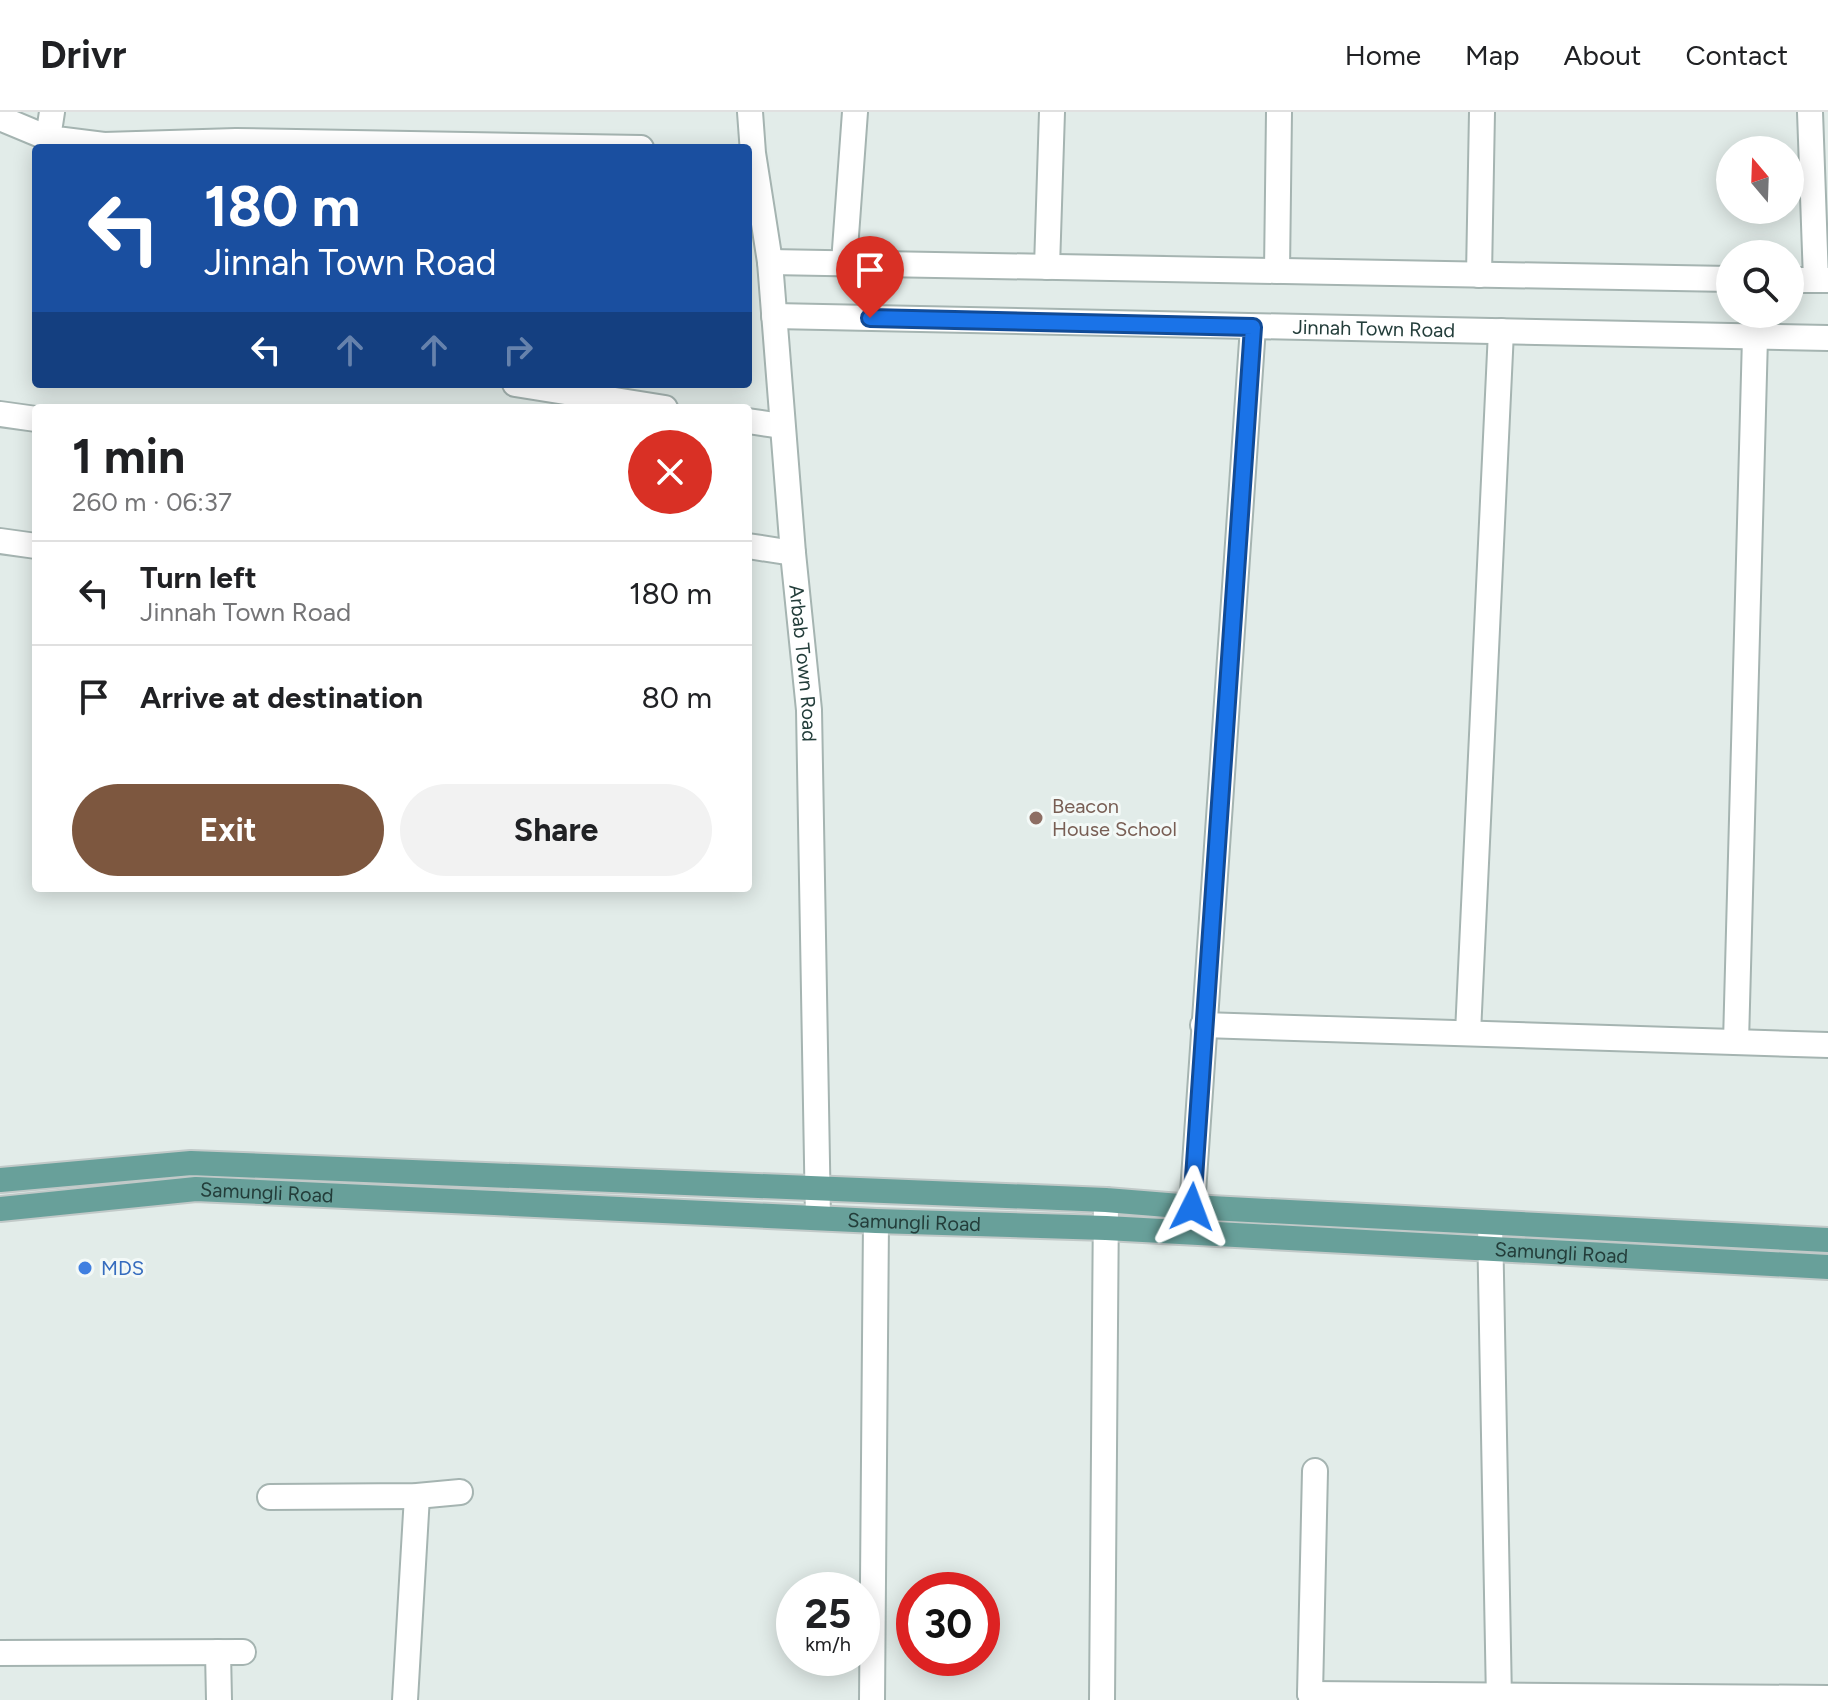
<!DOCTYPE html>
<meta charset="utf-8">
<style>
:root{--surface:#fff;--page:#f2f2f2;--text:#202124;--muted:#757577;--line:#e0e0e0;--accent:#7d573f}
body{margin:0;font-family:Figtree,sans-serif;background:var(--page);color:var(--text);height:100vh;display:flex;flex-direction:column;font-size:30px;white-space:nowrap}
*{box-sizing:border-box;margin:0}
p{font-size:26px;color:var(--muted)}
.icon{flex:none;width:44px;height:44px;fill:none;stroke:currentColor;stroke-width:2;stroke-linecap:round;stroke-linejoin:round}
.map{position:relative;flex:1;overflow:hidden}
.panel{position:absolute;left:32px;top:292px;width:720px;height:488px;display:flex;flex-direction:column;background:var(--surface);border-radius:8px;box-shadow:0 4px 20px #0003}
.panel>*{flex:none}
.hud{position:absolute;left:32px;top:32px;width:720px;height:244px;border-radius:8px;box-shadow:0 4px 20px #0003;background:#1a4fa0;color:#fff;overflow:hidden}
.needle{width:52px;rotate:341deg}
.fabs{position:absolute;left:1716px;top:24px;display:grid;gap:16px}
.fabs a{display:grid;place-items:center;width:88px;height:88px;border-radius:50%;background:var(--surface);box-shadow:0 4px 20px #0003;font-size:40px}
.speed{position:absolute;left:776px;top:1460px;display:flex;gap:16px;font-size:40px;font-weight:700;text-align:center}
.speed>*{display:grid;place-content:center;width:104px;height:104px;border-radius:50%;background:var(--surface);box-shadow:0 4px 20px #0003;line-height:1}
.speed small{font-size:20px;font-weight:400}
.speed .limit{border:12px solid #d22;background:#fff;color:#111}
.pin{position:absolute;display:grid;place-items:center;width:68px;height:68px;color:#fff;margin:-82px -34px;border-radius:50% 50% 50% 0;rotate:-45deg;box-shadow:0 0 8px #0007}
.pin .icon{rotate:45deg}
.me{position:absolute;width:88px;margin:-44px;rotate:3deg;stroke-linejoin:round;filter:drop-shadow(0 0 6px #0008)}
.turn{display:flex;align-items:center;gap:28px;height:168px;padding:0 40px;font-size:36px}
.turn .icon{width:104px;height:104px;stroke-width:2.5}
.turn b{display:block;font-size:56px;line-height:68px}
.lanes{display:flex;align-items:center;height:76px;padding:0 40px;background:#0003;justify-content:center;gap:40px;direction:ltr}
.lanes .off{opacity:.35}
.round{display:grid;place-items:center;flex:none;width:84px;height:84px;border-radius:42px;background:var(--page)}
.overview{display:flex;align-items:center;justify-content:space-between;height:136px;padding:0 40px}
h1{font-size:48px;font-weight:700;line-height:60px}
.button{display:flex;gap:16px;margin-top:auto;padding:16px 40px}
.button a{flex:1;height:92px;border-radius:48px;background:var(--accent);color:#fff;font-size:32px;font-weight:700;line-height:92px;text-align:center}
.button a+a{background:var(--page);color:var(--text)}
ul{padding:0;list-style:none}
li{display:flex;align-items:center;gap:24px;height:104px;padding:0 40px;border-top:2px solid var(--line)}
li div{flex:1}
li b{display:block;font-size:30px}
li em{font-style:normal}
header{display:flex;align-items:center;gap:48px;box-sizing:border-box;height:112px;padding:0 40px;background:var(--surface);border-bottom:2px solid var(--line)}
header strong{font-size:38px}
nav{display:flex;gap:44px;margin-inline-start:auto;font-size:28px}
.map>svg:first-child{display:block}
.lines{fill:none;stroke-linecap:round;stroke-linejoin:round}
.minor-casing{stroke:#a5b4b1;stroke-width:28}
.major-casing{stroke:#c1c9c8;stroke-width:28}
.minor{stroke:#fff;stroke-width:24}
.major{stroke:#68a09a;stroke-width:24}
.route-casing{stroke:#114b97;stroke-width:20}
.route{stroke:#1a73e8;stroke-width:14}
.education-dot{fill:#8d6e63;stroke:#f3f9f7;stroke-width:3}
.shop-dot{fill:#3f7fe0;stroke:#f3f9f7;stroke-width:3}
.labels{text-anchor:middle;stroke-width:6;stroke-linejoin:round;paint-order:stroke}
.street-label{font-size:20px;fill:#233d3a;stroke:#f3f9f7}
.education-label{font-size:20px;fill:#785e54;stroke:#f3f9f7;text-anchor:start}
.shop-label{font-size:20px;fill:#366cbe;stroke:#f3f9f7;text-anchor:start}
</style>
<header>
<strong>Drivr</strong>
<nav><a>Home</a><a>Map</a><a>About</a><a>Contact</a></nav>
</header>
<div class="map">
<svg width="1828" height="1588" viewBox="0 0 1828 1588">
<rect width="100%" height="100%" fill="#e2ece9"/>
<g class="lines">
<defs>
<g id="minor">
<path d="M 52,0 L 48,26 L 104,33 L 236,29 L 641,36"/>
<path id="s1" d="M 750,0 L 753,41 L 770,150 L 793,441 L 809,598 L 818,1106"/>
<path d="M 1810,0 L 1816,168"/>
<path d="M 0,6 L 48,26"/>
<path d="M 770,150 L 1730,167"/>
<path d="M 844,151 L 855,0"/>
<path d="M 1047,155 L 1052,0"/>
<path d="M 1277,159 L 1279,0"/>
<path d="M 1479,163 L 1482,0"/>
<path d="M 1790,168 L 1828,168"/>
<path id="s2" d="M 774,204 L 1828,226"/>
<path d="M 515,272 L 665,296"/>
<path d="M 0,302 L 36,307"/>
<path d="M 748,309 L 782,314"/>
<path d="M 0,429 L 36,434"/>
<path d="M 748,434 L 793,441"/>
<path d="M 1203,913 L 1828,933"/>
<path d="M 1468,921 L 1501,219"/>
<path d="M 1736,930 L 1755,225"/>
<path d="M 1192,1095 L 1253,215"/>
<path d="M 1490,1111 L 1499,1588"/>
<path d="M 1315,1359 L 1310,1582 L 1315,1588"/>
<path d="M 270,1385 L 417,1384 L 460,1380"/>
<path d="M 218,1540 L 219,1588"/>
<path d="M 0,1541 L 243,1540"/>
<path d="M 1310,1582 L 1828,1586"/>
<path d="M 405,1588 L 417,1384"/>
<path d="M 872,1588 L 876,1109"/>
<path d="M 1102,1588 L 1106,1088"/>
</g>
<g id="major">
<path d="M 0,1068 L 191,1051 L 1106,1088 L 1192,1095 L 1828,1128"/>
<path id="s3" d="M 0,1097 L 196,1077 L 876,1109 L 1106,1116 L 1828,1155"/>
</g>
</defs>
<!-- minor casing -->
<use href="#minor" class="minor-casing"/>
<!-- major casing -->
<use href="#major" class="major-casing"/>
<!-- minor -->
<use href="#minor" class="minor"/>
<!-- major -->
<use href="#major" class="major"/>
</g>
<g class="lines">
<defs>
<path id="route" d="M 870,206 L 1253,215 L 1192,1095"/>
</defs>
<!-- route casing -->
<use href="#route" class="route-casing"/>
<!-- route -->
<use href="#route" class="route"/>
</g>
<!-- markers -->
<circle class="education-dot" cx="1036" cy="706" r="8"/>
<circle class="shop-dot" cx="85" cy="1156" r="8"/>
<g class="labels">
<!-- street labels -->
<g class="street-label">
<text dy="7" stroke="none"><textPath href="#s2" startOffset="600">Jinnah Town Road</textPath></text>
<text dy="7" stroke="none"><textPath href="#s1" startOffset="554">Arbab Town Road</textPath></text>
<text dy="7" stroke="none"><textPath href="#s3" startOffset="268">Samungli Road</textPath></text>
<text dy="7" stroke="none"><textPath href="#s3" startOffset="916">Samungli Road</textPath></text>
<text dy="7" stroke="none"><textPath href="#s3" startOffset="1564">Samungli Road</textPath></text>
</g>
<!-- education labels -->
<g class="education-label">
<text x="1052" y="701">Beacon<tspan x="1052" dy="23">House School</tspan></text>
</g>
<!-- shop labels -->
<g class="shop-label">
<text x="101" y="1163">MDS</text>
</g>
</g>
</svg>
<div class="fabs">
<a><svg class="needle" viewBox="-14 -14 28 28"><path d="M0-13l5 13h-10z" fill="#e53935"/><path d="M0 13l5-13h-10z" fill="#757577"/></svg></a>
<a><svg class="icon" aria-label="search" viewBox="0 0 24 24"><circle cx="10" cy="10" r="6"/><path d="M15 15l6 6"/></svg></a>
</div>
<div class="speed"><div>25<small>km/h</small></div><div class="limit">30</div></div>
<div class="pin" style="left:870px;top:206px;background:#d93025"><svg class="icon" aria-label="arrive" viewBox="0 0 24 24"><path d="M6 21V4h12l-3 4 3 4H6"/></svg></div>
<svg class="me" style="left:1192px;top:1095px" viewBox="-20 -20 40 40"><path d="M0-17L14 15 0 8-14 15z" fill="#1a73e8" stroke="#fff" stroke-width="4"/></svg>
<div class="hud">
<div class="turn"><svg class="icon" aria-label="left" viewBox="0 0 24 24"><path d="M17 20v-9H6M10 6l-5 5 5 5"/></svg><div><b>180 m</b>Jinnah Town Road</div></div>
<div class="lanes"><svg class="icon" aria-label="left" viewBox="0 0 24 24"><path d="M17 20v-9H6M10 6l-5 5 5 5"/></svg><svg class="icon off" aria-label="ahead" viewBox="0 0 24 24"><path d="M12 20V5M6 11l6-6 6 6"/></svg><svg class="icon off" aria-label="ahead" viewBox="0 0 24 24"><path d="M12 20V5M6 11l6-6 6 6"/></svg><svg class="icon off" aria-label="right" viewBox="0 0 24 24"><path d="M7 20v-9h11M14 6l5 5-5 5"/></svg></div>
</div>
<section class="panel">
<div class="overview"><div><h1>1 min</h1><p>260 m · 06:37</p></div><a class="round" style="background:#d93025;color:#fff"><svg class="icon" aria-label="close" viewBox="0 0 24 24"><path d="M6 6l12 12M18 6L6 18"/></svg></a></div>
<ul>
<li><svg class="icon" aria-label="left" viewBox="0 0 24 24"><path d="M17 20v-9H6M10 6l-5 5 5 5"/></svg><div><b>Turn left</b><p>Jinnah Town Road</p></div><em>180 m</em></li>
<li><svg class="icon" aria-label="arrive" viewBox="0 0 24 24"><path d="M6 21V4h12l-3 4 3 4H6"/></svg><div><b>Arrive at destination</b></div><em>80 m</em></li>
</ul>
<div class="button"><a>Exit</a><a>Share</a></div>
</section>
</div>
